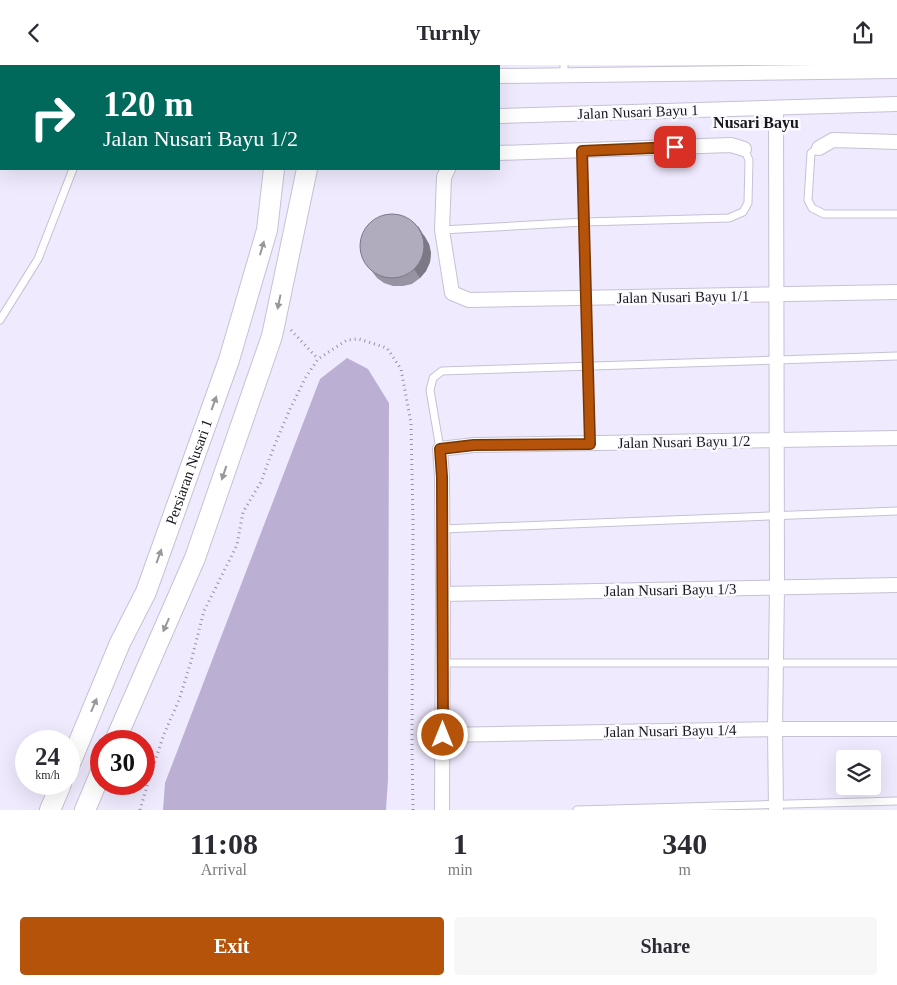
<!DOCTYPE html>
<style>
:root{--surface:#fff;--page:#f7f7f7;--text:#2b2b33;--muted:#7c7c81;--accent:#b45309}
body{margin:0;font-family:"Times New Roman",serif;background:var(--page);color:var(--text);height:100vh;display:flex;flex-direction:column;font-size:19px;white-space:nowrap}
*{box-sizing:border-box;margin:0}
p{font-size:16px;color:var(--muted)}
.icon{flex:none;width:28px;height:28px;fill:none;stroke:currentColor;stroke-width:2;stroke-linecap:round;stroke-linejoin:round}
.map{position:relative;height:745px;overflow:hidden}
.details{display:flex;flex-direction:column;background:var(--surface);flex:1}
.details>*{flex:none}
.guide{position:absolute;left:0px;top:0px;width:500px;height:105px;box-shadow:0 5px 20px #0002;background:#00695c;color:#fff;overflow:hidden}
.buttons{position:absolute;left:836px;top:685px;display:grid;gap:10px}
.buttons a{display:grid;place-items:center;width:45px;height:45px;border-radius:5px;background:var(--surface);box-shadow:0 5px 20px #0002;font-size:25px}
.speed{position:absolute;left:15px;top:665px;display:flex;gap:10px;font-size:25px;font-weight:700;text-align:center}
.speed>*{display:grid;place-content:center;width:65px;height:65px;border-radius:50%;background:var(--surface);box-shadow:0 5px 20px #0002;line-height:1}
.speed small{font-size:12px;font-weight:400}
.speed .limit{border:8px solid #d22;background:#fff;color:#111}
.pin{position:absolute;display:grid;place-items:center;width:42px;height:42px;color:#fff;margin:-21px;border-radius:10px;box-shadow:0 2px 8px #0006}
.me{position:absolute;width:55px;margin:-28px;rotate:0deg;stroke-linejoin:round;filter:drop-shadow(0 0 4px #0008)}
.turn{display:flex;align-items:center;gap:18px;height:105px;padding:0 20px;font-size:22px}
.turn .icon{width:65px;height:65px;stroke-width:2.5}
.turn b{display:block;font-size:35px;line-height:42px}
.eta{display:flex;justify-content:space-evenly;align-items:center;height:85px;text-align:center}
.eta b{font-size:30px;font-weight:600;line-height:35px}
.action{display:flex;gap:10px;margin-top:auto;padding:10px 20px}
.action a{flex:1;height:58px;border-radius:5px;background:var(--accent);color:#fff;font-size:20px;font-weight:600;line-height:58px;text-align:center}
.action a+a{background:var(--page);color:var(--text)}
header{display:flex;justify-content:space-between;align-items:center;height:65px;padding:0 20px;background:var(--surface);font-size:22px;font-weight:600}
.map>svg:first-child{display:block}
.water{fill:#bbb0d4}
.lines{fill:none;stroke-linecap:round;stroke-linejoin:round}
.lane-casing{stroke:#c7c1d4;stroke-width:9}
.street-casing{stroke:#c7c1d4;stroke-width:16}
.secondary-casing{stroke:#c7c1d4;stroke-width:22}
.path{stroke:#95919f;stroke-width:3;stroke-dasharray:1 4;stroke-linecap:butt}
.lane{stroke:#fff;stroke-width:7}
.street{stroke:#fff;stroke-width:14}
.secondary{stroke:#fff;stroke-width:20}
.wall{fill:#9893a3}
.shaded-wall{fill:#7c7885}
.building{fill:#b1abbe;stroke:#7c7885}
.oneway{fill:#98979a}
.route-casing{stroke:#753606;stroke-width:12}
.route{stroke:#b45309;stroke-width:9}
.labels{text-anchor:middle;stroke-width:5;stroke-linejoin:round;paint-order:stroke}
.street-label{font-size:15px;fill:#19171e;stroke:#fbfafe}
.neighbourhood-label{font-size:16px;font-weight:bold;fill:#19171e;stroke:#fbfafe}
</style>
<header><svg class="icon" aria-label="back" viewBox="0 0 24 24"><path d="M15 5l-7 7 7 7"/></svg>Turnly<svg class="icon" aria-label="share" viewBox="0 0 24 24"><path d="M12 15V3M7 8l5-5 5 5M5 13v7h14v-7"/></svg></header>
<div class="map">
<svg width="897" height="745" viewBox="0 0 897 745">
<rect width="100%" height="100%" fill="#f0eafe"/>
<!-- water -->
<path class="water" d="M 347,293 L 368,304 L 389,338 L 388,714 L 386,745 L 163,745 L 165,718 L 320,314 Z"/>
<g class="lines">
<defs>
<path id="lane" d="M 564,11 L 564,0
M 819,83 L 811,88 L 808,135 L 812,143 L 824,149 L 897,149
M 582,86 L 591,379
M 442,165 L 584,157 L 729,153 L 743,147 L 748,138 L 749,95 L 744,84
M 0,255 L 38,194 L 73,104
M 440,384 L 430,325 L 433,313 L 442,306 L 897,291
M 443,464 L 897,446
M 443,598 L 897,598
M 577,745 L 897,736"/>
<path id="street" d="M 394,0 L 395,1
M 499,11 L 897,6
M 776,43 L 777,523 L 775,664 L 776,745
M 499,51 L 897,39
M 819,83 L 833,75 L 897,77
M 499,88 L 731,80 L 744,84
M 448,104 L 444,112 L 442,165 L 452,228 L 469,235 L 897,227
M 443,529 L 897,520
M 443,670 L 775,664 L 897,664
M 442,745 L 443,529 L 442,412 L 440,384 L 474,380 L 897,373"/>
<g id="secondary">
<path d="M 77,0 L 84,1"/>
<path d="M 342,0 L 342,1"/>
<path d="M 258,1 L 258,0"/>
<path d="M 115,676 L 195,493 L 272,271 L 307,104"/>
<path id="s1" d="M 69,701 L 120,578 L 146,527 L 229,295 L 267,165 L 274,104"/>
<path d="M 50,745 L 61,719"/>
<path d="M 85,745 L 101,707"/>
</g>
</defs>
<!-- lane casing -->
<use href="#lane" class="lane-casing"/>
<!-- street casing -->
<use href="#street" class="street-casing"/>
<!-- secondary casing -->
<use href="#secondary" class="secondary-casing"/>
<!-- path -->
<path class="path" d="M 291,265 L 318,294
M 140,745 L 149,714 L 164,669 L 179,635 L 190,600 L 204,546 L 237,480 L 243,447 L 261,417 L 275,379 L 290,344 L 306,312 L 318,294 L 347,275 L 359,274 L 387,283 L 401,304 L 411,358 L 413,457 L 412,680 L 413,745"/>
<!-- lane -->
<use href="#lane" class="lane"/>
<!-- street -->
<use href="#street" class="street"/>
<!-- secondary -->
<use href="#secondary" class="secondary"/>
</g>
<!-- wall -->
<path class="wall" d="M 424,170 L 429,179 L 431,188 L 430,197 L 426,206 L 420,213 L 412,219 L 403,221 L 393,221 L 384,218 L 377,213 L 365,197 Z"/>
<!-- shaded-wall -->
<path class="shaded-wall" d="M 418,161 L 429,179 L 431,188 L 430,197 L 426,206 L 420,213 L 414,204 Z"/>
<!-- building -->
<path class="building" d="M360 181a32 32 0 1 1 64 0a32 32 0 1 1-64 0Z"/>
<!-- one-way arrows -->
<defs><path id="oneway-solid" d="M-6-.8H1V-3.2L6.5 0L1 3.2V.8H-6Z" transform="scale(1.25)"/></defs>
<g class="oneway">
<use href="#oneway-solid" transform="translate(262 183) rotate(-74)"/>
<use href="#oneway-solid" transform="translate(279 237) rotate(102)"/>
<use href="#oneway-solid" transform="translate(214 338) rotate(-70)"/>
<use href="#oneway-solid" transform="translate(224 408) rotate(109)"/>
<use href="#oneway-solid" transform="translate(159 491) rotate(-70)"/>
<use href="#oneway-solid" transform="translate(166 560) rotate(114)"/>
<use href="#oneway-solid" transform="translate(94 640) rotate(-67)"/>
</g>
<g class="lines">
<defs>
<path id="route" d="M 443,670 L 442,412 L 440,384 L 474,380 L 590,379 L 582,86 L 675,82"/>
</defs>
<!-- route casing -->
<use href="#route" class="route-casing"/>
<!-- route -->
<use href="#route" class="route"/>
</g>
<g class="labels">
<!-- street labels -->
<g class="street-label">
<text transform="translate(638 47) rotate(-2)" y="5">Jalan Nusari Bayu 1</text>
<text transform="translate(683 232) rotate(-1)" y="5">Jalan Nusari Bayu 1/1</text>
<text transform="translate(684 377) rotate(-1)" y="5">Jalan Nusari Bayu 1/2</text>
<text dy="5" stroke="none"><textPath href="#s1" startOffset="318">Persiaran Nusari 1</textPath></text>
<text transform="translate(670 525) rotate(-1)" y="5">Jalan Nusari Bayu 1/3</text>
<text transform="translate(670 666) rotate(-1)" y="5">Jalan Nusari Bayu 1/4</text>
</g>
<!-- neighbourhood labels -->
<g class="neighbourhood-label">
<text x="756" y="63">Nusari Bayu</text>
</g>
</g>
</svg>
<div class="buttons">
<a><svg class="icon" aria-label="layers" viewBox="0 0 24 24"><path d="M12 4l9 5-9 5-9-5zM3 14l9 5 9-5"/></svg></a>
</div>
<div class="speed"><div>24<small>km/h</small></div><div class="limit">30</div></div>
<div class="pin" style="left:675px;top:82px;background:#d93025"><svg class="icon" aria-label="arrive" viewBox="0 0 24 24"><path d="M6 21V4h12l-3 4 3 4H6"/></svg></div>
<svg class="me" style="left:443px;top:670px" viewBox="-20 -20 40 40"><circle r="17" fill="#b45309" stroke="#fff" stroke-width="3"/><path d="M0-11L8 9 0 5-8 9z" fill="#fff"/></svg>
<div class="guide">
<div class="turn"><svg class="icon" aria-label="right" viewBox="0 0 24 24"><path d="M7 20v-9h11M14 6l5 5-5 5"/></svg><div><b>120 m</b>Jalan Nusari Bayu 1/2</div></div>
</div>
</div>
<section class="details">
<div class="eta">
<div><b>11:08</b><p>Arrival</p></div>
<div><b>1</b><p>min</p></div>
<div><b>340</b><p>m</p></div>
</div>
<div class="action"><a>Exit</a><a>Share</a></div>
</section>
